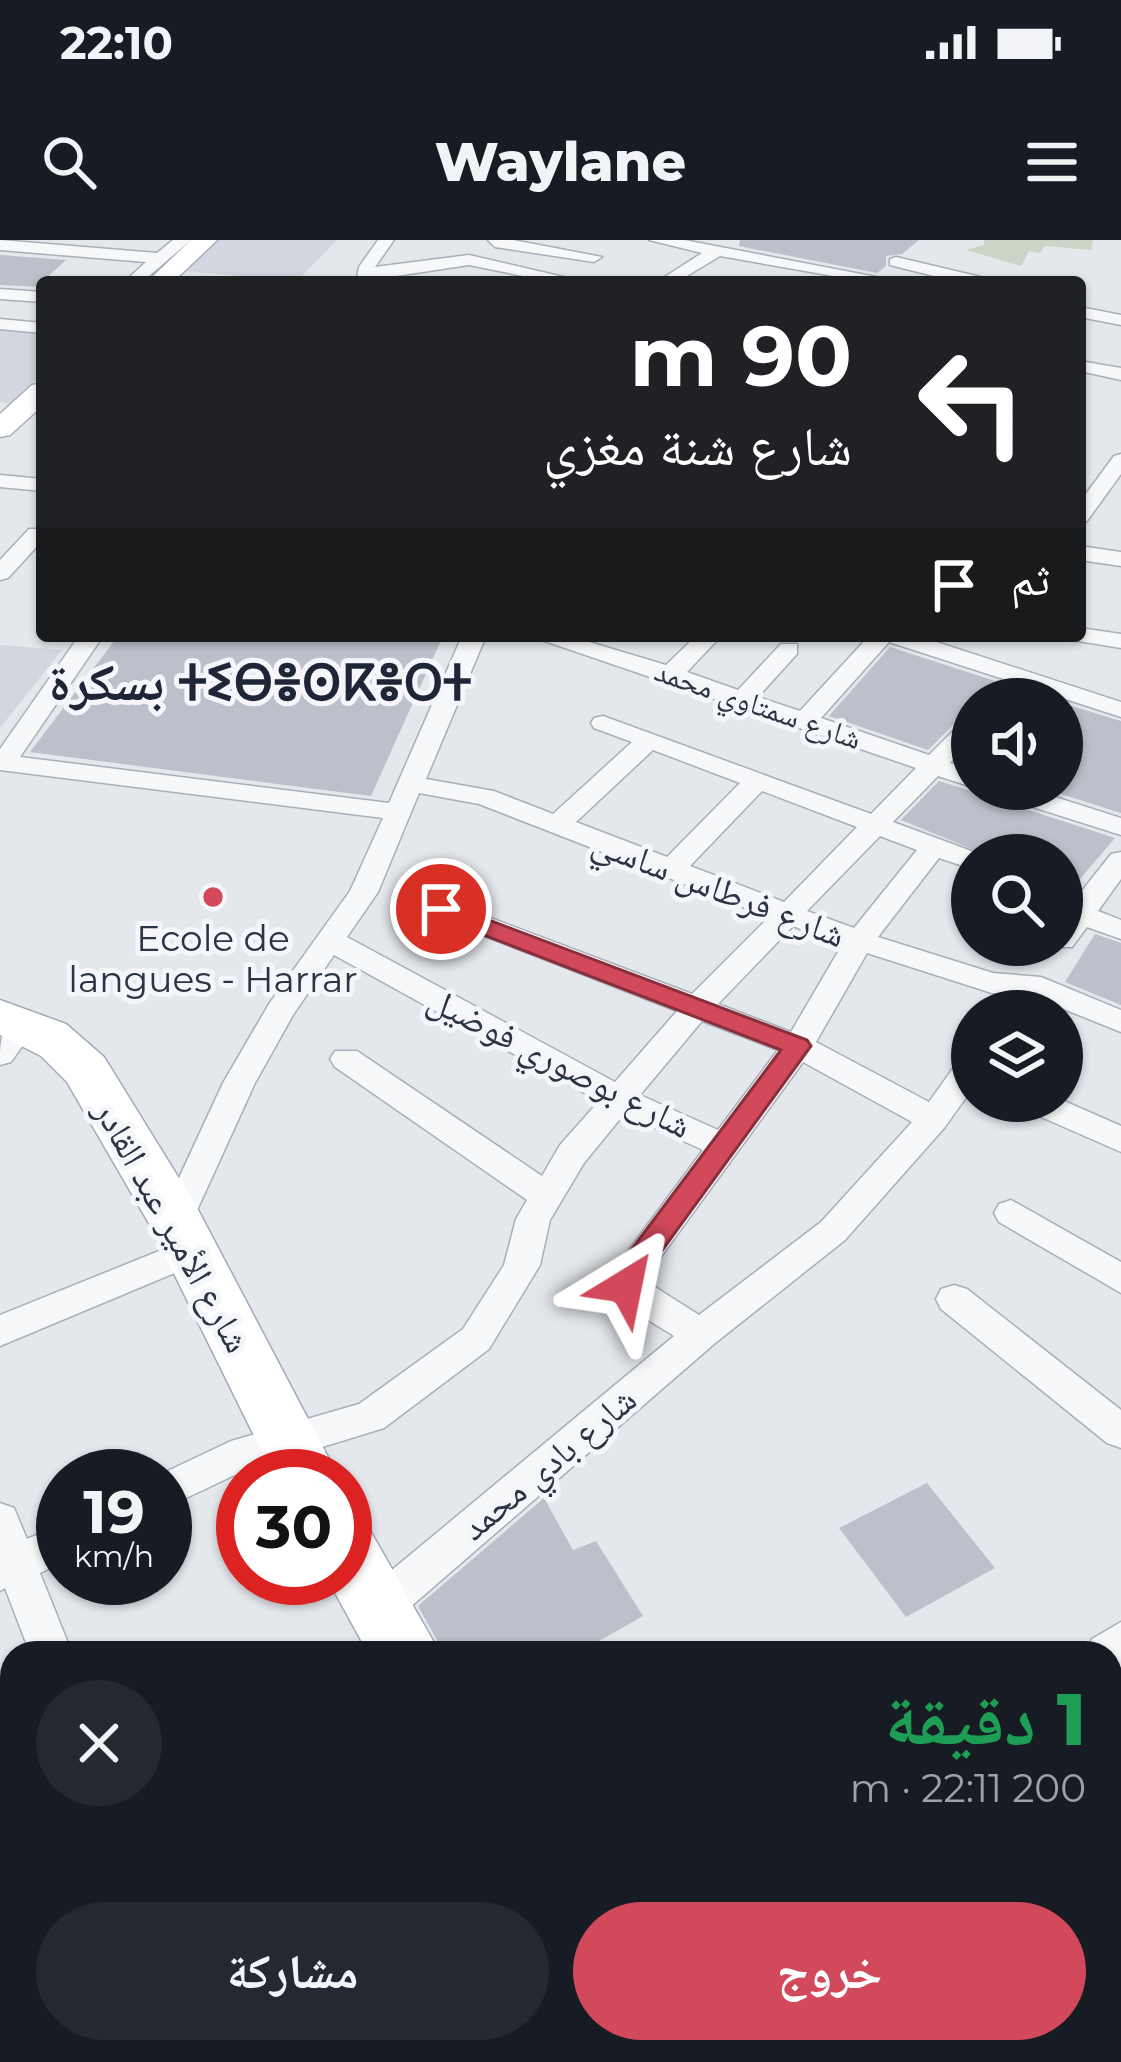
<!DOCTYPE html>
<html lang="ar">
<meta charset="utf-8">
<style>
:root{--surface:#171b24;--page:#242831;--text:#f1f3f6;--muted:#9ea1a6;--accent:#d1495b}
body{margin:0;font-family:Montserrat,"Noto Naskh Arabic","Noto Sans Tifinagh",sans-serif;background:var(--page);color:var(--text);direction:rtl;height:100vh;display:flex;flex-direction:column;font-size:45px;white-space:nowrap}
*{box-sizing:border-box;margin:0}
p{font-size:39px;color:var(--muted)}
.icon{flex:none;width:66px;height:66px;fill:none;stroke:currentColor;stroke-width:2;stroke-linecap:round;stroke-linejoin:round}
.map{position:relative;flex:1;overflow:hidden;direction:ltr}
.details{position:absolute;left:0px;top:1401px;width:1122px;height:423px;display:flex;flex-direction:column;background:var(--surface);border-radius:36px 36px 0 0;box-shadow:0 3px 9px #0004;direction:rtl}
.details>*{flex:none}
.guide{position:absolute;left:36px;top:36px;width:1050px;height:366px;border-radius:12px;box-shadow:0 3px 9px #0004;direction:rtl;background:#202124;color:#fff;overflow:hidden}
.buttons{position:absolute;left:951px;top:438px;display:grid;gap:24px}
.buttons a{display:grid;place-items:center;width:132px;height:132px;border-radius:50%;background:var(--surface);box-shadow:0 3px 9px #0004;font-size:60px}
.speed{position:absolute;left:36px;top:1209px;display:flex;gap:24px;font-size:60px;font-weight:700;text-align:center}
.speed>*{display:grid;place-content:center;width:156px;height:156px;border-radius:50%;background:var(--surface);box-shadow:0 3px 9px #0004;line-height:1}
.speed small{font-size:30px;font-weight:400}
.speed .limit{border:18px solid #d22;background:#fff;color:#111}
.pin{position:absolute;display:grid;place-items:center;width:102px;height:102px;color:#fff;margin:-51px;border:6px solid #fff;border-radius:50%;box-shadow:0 3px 12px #0007}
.me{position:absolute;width:132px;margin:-66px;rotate:35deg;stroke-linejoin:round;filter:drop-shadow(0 0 9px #0008)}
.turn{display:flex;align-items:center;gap:42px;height:252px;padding:0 36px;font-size:54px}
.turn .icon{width:156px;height:156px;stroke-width:2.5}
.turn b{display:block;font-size:84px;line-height:102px}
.then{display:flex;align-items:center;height:114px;padding:0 36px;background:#0003;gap:24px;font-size:45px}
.round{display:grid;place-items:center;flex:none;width:126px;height:126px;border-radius:63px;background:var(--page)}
.overview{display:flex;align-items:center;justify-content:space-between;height:204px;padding:0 36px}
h1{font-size:72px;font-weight:800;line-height:90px;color:#1e9e55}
.primary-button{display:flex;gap:24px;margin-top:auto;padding:24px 36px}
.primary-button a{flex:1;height:138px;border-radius:72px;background:var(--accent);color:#fff;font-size:48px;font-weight:800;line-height:138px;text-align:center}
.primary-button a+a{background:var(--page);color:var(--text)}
.status{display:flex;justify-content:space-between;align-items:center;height:84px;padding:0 60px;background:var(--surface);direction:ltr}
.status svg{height:33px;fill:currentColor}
header{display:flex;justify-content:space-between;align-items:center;height:156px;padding:0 36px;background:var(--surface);font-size:54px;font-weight:800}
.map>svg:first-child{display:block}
.built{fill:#d2d6de}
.green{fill:#c9d6c5}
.building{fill:#bbc0ca}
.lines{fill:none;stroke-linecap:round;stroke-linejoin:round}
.street-casing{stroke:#a9aeb7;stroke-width:3}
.secondary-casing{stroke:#a9aeb7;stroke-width:3}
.primary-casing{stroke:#a3abb8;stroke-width:3}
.street{fill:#f7f8fa;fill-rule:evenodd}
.secondary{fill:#fff;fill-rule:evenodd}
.primary{fill:#fff;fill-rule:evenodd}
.route{fill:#d1495b;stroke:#882f3b;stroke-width:3}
.poi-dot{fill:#d1495b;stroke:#f4f6f9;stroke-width:4.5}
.labels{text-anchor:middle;stroke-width:10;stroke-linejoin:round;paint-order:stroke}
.far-street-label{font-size:30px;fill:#2b3445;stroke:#f4f6f9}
.street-label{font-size:36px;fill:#2b3445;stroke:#f4f6f9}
.poi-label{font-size:36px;fill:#2b3445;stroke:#f4f6f9}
.far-town-label{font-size:51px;font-weight:bold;fill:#1d2536;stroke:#f4f6f9}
</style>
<div class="status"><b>22:10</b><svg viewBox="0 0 49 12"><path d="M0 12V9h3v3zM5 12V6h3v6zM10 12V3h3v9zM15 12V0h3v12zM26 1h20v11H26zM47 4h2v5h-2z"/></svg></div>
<header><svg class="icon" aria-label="menu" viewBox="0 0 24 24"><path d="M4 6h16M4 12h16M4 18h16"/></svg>Waylane<svg class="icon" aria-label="search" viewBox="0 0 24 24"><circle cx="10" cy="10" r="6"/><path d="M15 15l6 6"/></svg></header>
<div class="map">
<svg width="1121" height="1822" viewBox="0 0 1121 1822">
<rect width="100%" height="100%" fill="#e4e7ec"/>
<!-- built -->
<path class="built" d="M 219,0 L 337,0 L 297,41 L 185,31 Z
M 0,89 L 42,94 L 42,135 L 10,163 L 0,162 Z
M 0,405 L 62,410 L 0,488 Z"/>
<!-- green -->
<path class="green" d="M 984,0 L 1093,0 L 1091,10 L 1045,6 L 1040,13 L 1029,11 L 1021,26 L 966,10 L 984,5 Z"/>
<!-- building -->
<path class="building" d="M 740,0 L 919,0 L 902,14 L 886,16 L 886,26 L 877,33 L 739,6 Z
M 0,15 L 66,20 L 42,42 L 42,47 L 0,45 Z
M 118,396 L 443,396 L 371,556 L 30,512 Z
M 890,407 L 1050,459 L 972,459 L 972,474 L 960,478 L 928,510 L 829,476 Z
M 1062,463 L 1121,481 L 1121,573 L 1045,549 L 1062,549 Z
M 939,541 L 971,551 L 987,549 L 994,559 L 1115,598 L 1062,660 L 1062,615 L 986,615 L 901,580 Z
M 1095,694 L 1121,703 L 1121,765 L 1065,742 Z
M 927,1243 L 995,1328 L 906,1377 L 839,1288 Z
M 544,1258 L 573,1310 L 596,1301 L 643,1376 L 578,1413 L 444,1413 L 418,1366 Z"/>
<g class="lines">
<defs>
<path id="street" d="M 0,0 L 157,13 L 173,0 L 191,0 L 142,42 L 124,42 L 146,22 L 0,10 Z
M 378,0 L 394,0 L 375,27 L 469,15 L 585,42 L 553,42 L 469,25 L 356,42 L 359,27 Z
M 488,0 L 513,0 L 602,17 L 594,22 L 495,7 Z
M 649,0 L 684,0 L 887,39 L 868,42 L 720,16 L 677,42 L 657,42 L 702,13 Z
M 896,17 L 985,38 L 987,42 L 958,42 L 890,25 L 890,19 Z
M 0,49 L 42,52 L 42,62 L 0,59 Z
M 1080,67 L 1121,75 L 1121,85 L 1080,77 Z
M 0,79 L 42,83 L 42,93 L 0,89 Z
M 1080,121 L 1121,128 L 1121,140 L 1080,131 Z
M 1121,214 L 1121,234 L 1087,281 L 1080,283 L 1080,262 L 1114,216 Z
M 0,235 L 42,239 L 42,251 L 0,247 Z
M 29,289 L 42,289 L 42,301 L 8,338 L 0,340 L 0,320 Z
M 1080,306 L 1121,312 L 1121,326 L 1080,320 Z
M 1080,388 L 1121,394 L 1121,408 L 1072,400 L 1069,396 L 1080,396 Z
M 79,396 L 103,396 L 20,517 L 389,563 L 462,396 L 486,396 L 426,539 L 494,551 L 553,574 L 632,502 L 594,488 L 591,483 L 594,478 L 603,476 L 871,574 L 916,528 L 530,396 L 569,396 L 666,425 L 696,396 L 721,396 L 687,432 L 738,450 L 781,404 L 797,404 L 797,414 L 758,457 L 800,471 L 869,396 L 918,396 L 1121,462 L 1121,477 L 889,402 L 821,478 L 929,515 L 963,481 L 972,478 L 972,500 L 950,523 L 972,530 L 972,547 L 938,536 L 893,582 L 982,615 L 972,615 L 972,629 L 939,618 L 878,697 L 993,733 L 1041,737 L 1121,770 L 1121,792 L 1026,754 L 992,753 L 867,713 L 816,802 L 929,862 L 961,817 L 972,814 L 972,849 L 945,887 L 845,1000 L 714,1104 L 393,1382 L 378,1387 L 363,1382 L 357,1368 L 363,1354 L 674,1096 L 619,1062 L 608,1038 L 703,910 L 624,874 L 584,923 L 550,980 L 540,1025 L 489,1109 L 384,1188 L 241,1232 L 165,1268 L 165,1236 L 157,1236 L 231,1201 L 359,1164 L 463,1089 L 504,1025 L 516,979 L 527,960 L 335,827 L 330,819 L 335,811 L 357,811 L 542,936 L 560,905 L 599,861 L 334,715 L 293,775 L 255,843 L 188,990 L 176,994 L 164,990 L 159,981 L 223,843 L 269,764 L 350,651 L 383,578 L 0,530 L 0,509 ZM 653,510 L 740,543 L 667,617 L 576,582 ZM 762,551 L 857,587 L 784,662 L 690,626 ZM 419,553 L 479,564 L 769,677 L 692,754 L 451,663 L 431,663 L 427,669 L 431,675 L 677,771 L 615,842 L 347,697 L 378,652 ZM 880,596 L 917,610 L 854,688 L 807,671 ZM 793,686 L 842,705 L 791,792 L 718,764 ZM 702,781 L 778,810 L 718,890 L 640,855 ZM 803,822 L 912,882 L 821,982 L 699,1075 L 644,1040 Z
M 991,549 L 1030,549 L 1121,578 L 1121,595 L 995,555 Z
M 1121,612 L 1121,639 L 1098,671 L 1121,680 L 1121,699 L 1087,687 L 1072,707 L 1052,707 L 1062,705 C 1062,667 1089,644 1111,614 Z
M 23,774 L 38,784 L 11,822 L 0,825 C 0,802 0,781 23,774 Z
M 1062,860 L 1121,886 L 1121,912 L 1023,869 L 1018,861 Z
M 1011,960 L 1121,1022 L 1121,1053 L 999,982 L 994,973 L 999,964 Z
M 189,999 L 201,1002 L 206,1012 L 201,1022 L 0,1106 L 0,1075 Z
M 954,1045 L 967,1049 L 1121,1170 L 1121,1208 L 1107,1203 L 941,1069 L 936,1059 L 941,1049 Z
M 0,1263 L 14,1268 L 27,1299 L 63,1284 L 63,1322 L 40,1333 L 72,1413 L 30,1413 L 5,1348 L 0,1351 Z
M 1121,1382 L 1121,1427 L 1110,1432 L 1110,1413 L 1086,1413 L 1092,1399 Z
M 1110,1470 L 1121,1474 L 1121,1525 L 1110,1520 Z
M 182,1812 L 232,1812 L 235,1822 L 185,1822 Z
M 360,1812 L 424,1812 L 420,1822 L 356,1822 Z"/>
<path id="secondary" d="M 191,0 L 217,0 L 173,42 L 147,42 Z
M 42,143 L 42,166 L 10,195 L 0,197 L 0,174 L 32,145 Z
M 12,1577 L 12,1646 L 0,1651 L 0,1582 Z"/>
<path id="primary" d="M 0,760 L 66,784 L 104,817 L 196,966 L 338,1236 L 274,1236 L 151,987 L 67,842 L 41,816 L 0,795 Z
M 345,1278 L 368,1287 L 440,1413 L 368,1413 L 327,1338 L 345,1338 Z
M 584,1812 L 667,1812 L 671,1822 L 588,1822 Z"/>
</defs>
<!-- street casing -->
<use href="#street" class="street-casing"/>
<!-- secondary casing -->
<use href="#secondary" class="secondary-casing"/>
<!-- primary casing -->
<use href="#primary" class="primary-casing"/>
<!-- street -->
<use href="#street" class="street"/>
<!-- secondary -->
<use href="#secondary" class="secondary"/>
<!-- primary -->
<use href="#primary" class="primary"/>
</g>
<!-- route -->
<path class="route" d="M 441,662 L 807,800 L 811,806 L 647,1031 L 636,1054 L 615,1054 L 611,1046 L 625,1018 L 781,810 L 432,675 L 432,664 Z"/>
<!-- markers -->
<circle class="poi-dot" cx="213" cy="657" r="12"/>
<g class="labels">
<!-- far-street labels -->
<g class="far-street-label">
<text transform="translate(758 465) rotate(19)" y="10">شارع سمتاوي محمد</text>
</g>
<!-- street labels -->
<g class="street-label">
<text transform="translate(719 648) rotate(21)" y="13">شارع فرطاس ساسي</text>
<text transform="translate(560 822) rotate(27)" y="13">شارع بوصوري فوضيل</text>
<text transform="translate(173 986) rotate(61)" y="13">شارع الأمير عبد القادر</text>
<text transform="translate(548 1223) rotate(-40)" y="13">شارع بادي محمد</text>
</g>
<!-- poi labels -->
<g class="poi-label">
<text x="213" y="711">Ecole de<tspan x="213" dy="41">langues - Harrar</tspan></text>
</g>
<!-- far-town labels -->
<g class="far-town-label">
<text x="260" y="460">بسكرة ⵜⵉⴱⴻⵙⴽⴻⵔⵜ</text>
</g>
</g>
</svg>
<div class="buttons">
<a><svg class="icon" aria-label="sound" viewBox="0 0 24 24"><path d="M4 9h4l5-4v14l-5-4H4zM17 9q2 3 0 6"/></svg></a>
<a><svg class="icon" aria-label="search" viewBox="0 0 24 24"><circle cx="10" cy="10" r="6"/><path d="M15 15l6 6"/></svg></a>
<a><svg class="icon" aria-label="layers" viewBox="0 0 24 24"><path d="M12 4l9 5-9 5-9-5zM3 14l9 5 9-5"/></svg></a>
</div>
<div class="speed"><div>19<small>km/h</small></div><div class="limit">30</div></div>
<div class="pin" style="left:441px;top:669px;background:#d93025"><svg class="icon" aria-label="arrive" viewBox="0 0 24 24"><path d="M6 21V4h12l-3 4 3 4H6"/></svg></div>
<svg class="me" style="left:626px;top:1046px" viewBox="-20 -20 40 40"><path d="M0-17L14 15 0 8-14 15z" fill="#d1495b" stroke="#fff" stroke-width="4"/></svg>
<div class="guide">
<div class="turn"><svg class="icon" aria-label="left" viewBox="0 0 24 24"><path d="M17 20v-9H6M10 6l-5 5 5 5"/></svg><div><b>90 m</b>شارع شنة مغزي</div></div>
<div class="then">ثم<svg class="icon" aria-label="arrive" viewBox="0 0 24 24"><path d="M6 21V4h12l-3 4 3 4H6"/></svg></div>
</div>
<section class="details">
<div class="overview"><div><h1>1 دقيقة</h1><p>200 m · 22:11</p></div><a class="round"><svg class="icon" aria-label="close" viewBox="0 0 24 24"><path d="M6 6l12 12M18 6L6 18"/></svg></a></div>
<div class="primary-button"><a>خروج</a><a>مشاركة</a></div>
</section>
</div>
